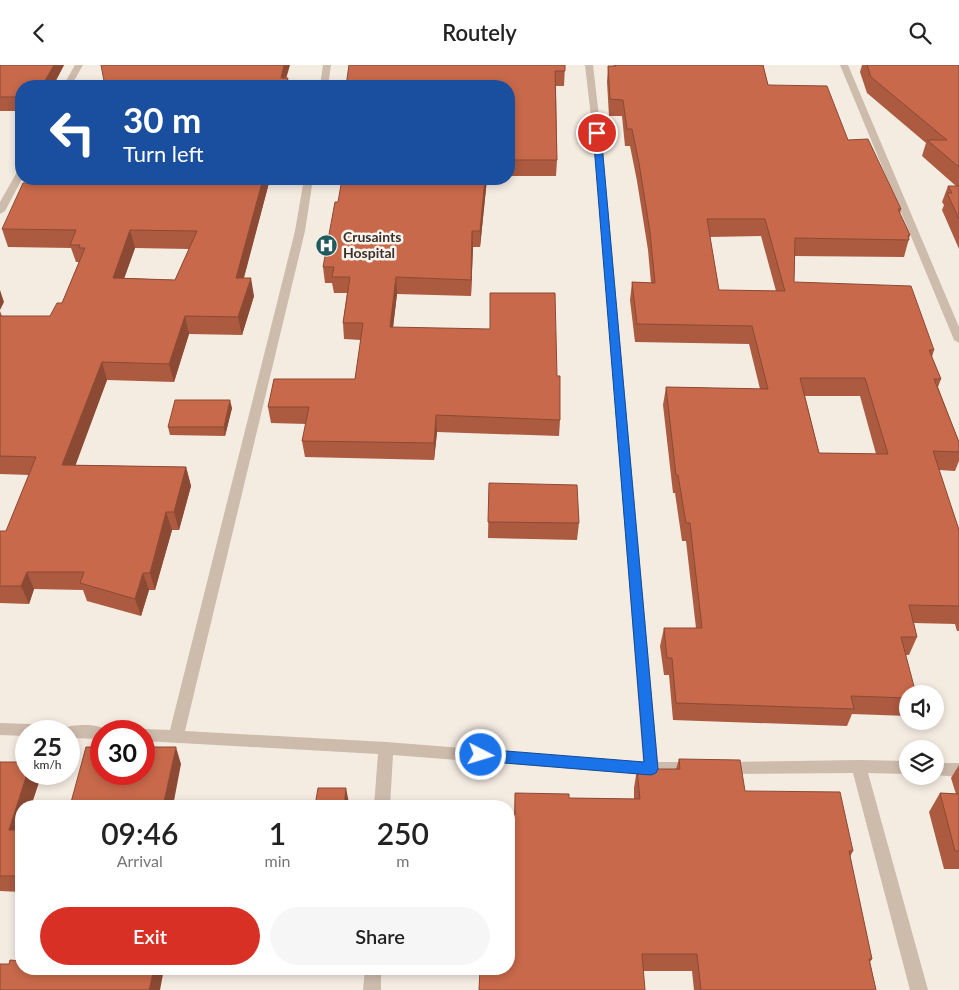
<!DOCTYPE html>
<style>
:root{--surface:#fff;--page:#f6f6f6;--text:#222;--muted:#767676;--accent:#d93025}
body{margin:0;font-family:Lato,sans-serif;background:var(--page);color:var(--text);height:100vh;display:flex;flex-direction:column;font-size:19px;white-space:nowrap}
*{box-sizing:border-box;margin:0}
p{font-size:16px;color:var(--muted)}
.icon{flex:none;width:28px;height:28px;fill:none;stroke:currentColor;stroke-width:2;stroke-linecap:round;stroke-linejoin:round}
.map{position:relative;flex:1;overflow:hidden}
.drawer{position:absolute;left:15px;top:735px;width:500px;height:175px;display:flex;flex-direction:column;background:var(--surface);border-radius:20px;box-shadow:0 2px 8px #0003}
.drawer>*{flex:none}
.banner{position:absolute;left:15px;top:15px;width:500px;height:105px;border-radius:20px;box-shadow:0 2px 8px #0003;background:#1a4fa0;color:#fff;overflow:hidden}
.tools{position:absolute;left:899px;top:620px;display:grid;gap:10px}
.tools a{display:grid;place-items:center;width:45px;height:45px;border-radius:50%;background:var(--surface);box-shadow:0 2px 8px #0003;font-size:25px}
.speed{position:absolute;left:15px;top:655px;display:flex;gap:10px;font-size:25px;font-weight:700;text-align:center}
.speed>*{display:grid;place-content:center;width:65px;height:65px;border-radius:50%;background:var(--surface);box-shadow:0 2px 8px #0003;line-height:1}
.speed small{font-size:12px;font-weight:400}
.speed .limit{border:8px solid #d22;background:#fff;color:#111}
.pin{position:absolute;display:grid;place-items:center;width:42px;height:42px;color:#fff;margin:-21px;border:2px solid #fff;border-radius:50%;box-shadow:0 1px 5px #0007}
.me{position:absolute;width:55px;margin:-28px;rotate:95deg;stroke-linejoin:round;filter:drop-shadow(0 0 4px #0008)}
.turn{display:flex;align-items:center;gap:18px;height:105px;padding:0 25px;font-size:22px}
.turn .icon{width:65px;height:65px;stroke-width:2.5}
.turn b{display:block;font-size:35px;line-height:42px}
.eta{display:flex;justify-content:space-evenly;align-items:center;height:85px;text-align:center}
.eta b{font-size:30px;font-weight:600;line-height:35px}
.button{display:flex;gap:10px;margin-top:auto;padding:10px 25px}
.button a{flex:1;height:58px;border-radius:30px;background:var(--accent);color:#fff;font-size:20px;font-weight:600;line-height:58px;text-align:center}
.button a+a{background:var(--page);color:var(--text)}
header{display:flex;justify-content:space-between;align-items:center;height:65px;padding:0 25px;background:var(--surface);font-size:22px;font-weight:600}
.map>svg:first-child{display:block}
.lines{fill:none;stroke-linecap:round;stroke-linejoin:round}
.minor{fill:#cdbbac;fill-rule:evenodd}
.wall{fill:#ac5a40;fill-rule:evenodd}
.shaded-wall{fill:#8c4a34}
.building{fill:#c8694b;stroke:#8c4a34;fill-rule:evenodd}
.route{fill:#1a73e8;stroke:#114b97}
.labels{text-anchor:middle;stroke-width:5;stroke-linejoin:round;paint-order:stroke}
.far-poi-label{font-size:14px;font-weight:bold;fill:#3b302b;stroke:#fbf5ee;text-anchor:start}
</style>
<header><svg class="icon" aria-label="back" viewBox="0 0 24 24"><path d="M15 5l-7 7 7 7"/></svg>Routely<svg class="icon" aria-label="search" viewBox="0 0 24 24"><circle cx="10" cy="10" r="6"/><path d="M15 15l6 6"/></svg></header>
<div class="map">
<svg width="959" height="925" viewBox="0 0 959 925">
<rect width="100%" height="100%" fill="#f4ebe1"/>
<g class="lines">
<!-- minor -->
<path class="minor" d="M 75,0 L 83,0 L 71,21 L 63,21 Z
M 323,0 L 331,0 L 328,21 L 320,21 Z
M 585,0 L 593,0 L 603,86 L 658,697 L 693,697 L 698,698 L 700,703 L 698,708 L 693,709 L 651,710 L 393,690 L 390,741 L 374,741 L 378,689 L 144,676 L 144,666 L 139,666 L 144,664 L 170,665 L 295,166 L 304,114 L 313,114 L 305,166 L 185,666 L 386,677 L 643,697 L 595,86 Z
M 840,0 L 848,0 L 959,262 L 959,278 L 954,275 Z
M 21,104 L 22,114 L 5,146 L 0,149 L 0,137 L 17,107 Z
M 0,658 L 58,660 L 64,663 C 73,659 101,658 107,666 L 101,666 L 101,674 L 69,673 L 69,666 L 26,666 L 26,671 L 0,670 Z
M 859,695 L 908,696 L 908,709 L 868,708 L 928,925 L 910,925 L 853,708 L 725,709 L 720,708 L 718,703 L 720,698 L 725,697 Z
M 935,698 L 959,698 L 959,712 L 935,710 Z
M 365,904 L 381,904 L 381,925 L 363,925 Z"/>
</g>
<!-- wall -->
<path class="wall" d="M 0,0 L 64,0 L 53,21 L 21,21 L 21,46 L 0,46 Z
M 565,0 L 564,21 L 556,21 L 557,95 L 556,111 L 509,111 L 509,21 Z
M 614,0 L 763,0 L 768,20 L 848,75 L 901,144 L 900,149 L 910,170 L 904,192 L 795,191 L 794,217 L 934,285 L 932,292 L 941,314 L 938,322 L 959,377 L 959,396 L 955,406 L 939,405 L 959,465 L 959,566 L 957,566 L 955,559 L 914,558 L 917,572 L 909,590 L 906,590 L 908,629 L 908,651 L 852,649 L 847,661 L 673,655 L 669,610 L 664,610 L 660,581 L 664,563 L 696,563 L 686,476 L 682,476 L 675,428 L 673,428 L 663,340 L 666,322 L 760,324 L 749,279 L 635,277 L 630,235 L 632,217 L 651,218 L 648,185 L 637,116 L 630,81 L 625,81 L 622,51 L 609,51 L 607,17 L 608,1 L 613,1 ZM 761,171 L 776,226 L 719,225 L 710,172 ZM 805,331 L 860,331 L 876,389 L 819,388 Z
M 862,0 L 959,0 L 959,184 L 942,145 L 944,140 L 942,137 L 948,121 L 956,121 L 922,91 L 926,78 L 867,28 L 860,7 Z
M 270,114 L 244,213 L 254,231 L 242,270 L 189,269 L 174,317 L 107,315 L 75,400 L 186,402 L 191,421 L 179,465 L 172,465 L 155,525 L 149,525 L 141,551 L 87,536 L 83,525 L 34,524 L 29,539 L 0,538 L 0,466 L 6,466 L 29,410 L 0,409 L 0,246 L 2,251 L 50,251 L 62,238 L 79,197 L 76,197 L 71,183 L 8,182 L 2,164 ZM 135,183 L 189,184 L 175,215 L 124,213 Z
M 487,114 L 480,182 L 473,182 L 471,231 L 397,229 L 393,262 L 557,311 L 560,355 L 559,371 L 437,367 L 434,395 L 305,392 L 302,376 L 306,359 L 271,358 L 268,342 L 355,314 L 361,275 L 344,274 L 343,258 L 347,228 L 334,228 L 332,218 L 325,218 L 323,202 Z
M 232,343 L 225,371 L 170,370 L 168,362 Z
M 489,418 L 579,458 L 577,475 L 488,473 Z
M 679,694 L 745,726 L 853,786 L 850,792 L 872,894 L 870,897 L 876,925 L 694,925 L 692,906 L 643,906 L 514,750 L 515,728 L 569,733 L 634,734 L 634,723 L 637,704 L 676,704 Z
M 0,697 L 26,709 L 37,709 L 40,714 L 31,741 L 21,741 L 21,827 L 0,826 Z
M 959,700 L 959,804 L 944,804 L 929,747 L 940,728 L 956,729 L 951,713 Z"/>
<!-- shaded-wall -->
<path class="shaded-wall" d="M 54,0 L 64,0 L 53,21 L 42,21 Z
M 284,0 L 290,0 L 284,21 L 281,13 Z
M 288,13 L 289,21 L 285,21 Z
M 263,114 L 270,114 L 239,230 L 236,213 Z
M 485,114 L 487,114 L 480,182 L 480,166 Z
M 130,165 L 135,183 L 118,231 L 113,213 Z
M 472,166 L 473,182 L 471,231 L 471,215 Z
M 396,212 L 397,229 L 391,279 L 390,262 Z
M 251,213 L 254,231 L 242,270 L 238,252 Z
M 0,225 L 4,237 L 0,245 Z
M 185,251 L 189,269 L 174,317 L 169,299 Z
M 102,297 L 107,315 L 69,418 L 62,400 Z
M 230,335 L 232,343 L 225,371 L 224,362 Z
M 436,350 L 437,367 L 434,395 L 434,378 Z
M 186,402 L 191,421 L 179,465 L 174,447 Z
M 166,447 L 172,465 L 155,525 L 150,508 Z
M 27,507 L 34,524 L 29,539 L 21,521 Z
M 143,508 L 149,525 L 141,551 L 135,534 Z
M 176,682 L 181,699 L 173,741 L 163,741 Z
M 27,709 L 37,709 L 40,714 L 31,741 L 21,741 L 21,774 L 9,765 Z
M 346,723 L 349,738 L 348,741 L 344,741 Z
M 154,904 L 164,904 L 160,925 L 149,925 Z"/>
<!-- building -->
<path class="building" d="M 0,0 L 54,0 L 42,21 L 21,21 L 21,32 L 0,32 Z
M 101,0 L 284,0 L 281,13 L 288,13 L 285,21 L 105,21 Z
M 349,0 L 565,0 L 565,6 L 555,6 L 557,95 L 509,95 L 509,21 L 346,21 Z
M 616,0 L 763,0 L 768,20 L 827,21 L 848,75 L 868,74 L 901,144 L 898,144 L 910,170 L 908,170 L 909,175 L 795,173 L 794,217 L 911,221 L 934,285 L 929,285 L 941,314 L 934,314 L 959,377 L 959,387 L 933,386 L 959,465 L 959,541 L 909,540 L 917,572 L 901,572 L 916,629 L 908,629 L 908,633 L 851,631 L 854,644 L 676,638 L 672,593 L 667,593 L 664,563 L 702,563 L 690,458 L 686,458 L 678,410 L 676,410 L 666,322 L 768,324 L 752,261 L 637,259 L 632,217 L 655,218 L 650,167 L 639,98 L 632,64 L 627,64 L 623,35 L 610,34 L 608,1 L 616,1 ZM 707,154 L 765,154 L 785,226 L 719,225 ZM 800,313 L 865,313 L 888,389 L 819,388 Z
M 867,0 L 959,0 L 959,102 L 927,75 L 947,75 L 871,12 Z
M 38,114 L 263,114 L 236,213 L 251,213 L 238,252 L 185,251 L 169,299 L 102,297 L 62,400 L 186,402 L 174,447 L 166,447 L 150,508 L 143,508 L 135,534 L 80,518 L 84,507 L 27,507 L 21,521 L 0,521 L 0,466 L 6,466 L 36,392 L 0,391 L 0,251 L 50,251 L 57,238 L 62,238 L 85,183 L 79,183 L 80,180 L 70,180 L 76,165 L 2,164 L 23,118 L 36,118 ZM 130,165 L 197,166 L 175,215 L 113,213 Z
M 342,114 L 485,114 L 480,166 L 472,166 L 471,215 L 396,212 L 390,262 L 490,264 L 490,228 L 555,228 L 557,311 L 560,311 L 560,355 L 436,350 L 434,378 L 302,376 L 309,342 L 268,342 L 274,314 L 355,314 L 363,258 L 343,258 L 350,212 L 332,212 L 334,202 L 323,202 L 335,137 L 338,137 Z
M 948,121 L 959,121 L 959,154 L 947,128 L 952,128 Z
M 175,335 L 230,335 L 224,362 L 168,362 Z
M 489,418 L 577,420 L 579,458 L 488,457 Z
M 86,682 L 101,682 L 101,709 L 144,709 L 144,682 L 176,682 L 163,741 L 70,741 Z
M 679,694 L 740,695 L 745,726 L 840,727 L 853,786 L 849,786 L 872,894 L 869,894 L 876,925 L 701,925 L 697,889 L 642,889 L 645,925 L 479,925 L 480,904 L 509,904 L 509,750 L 515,750 L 515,728 L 569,729 L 569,733 L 640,734 L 637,704 L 680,704 Z
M 0,697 L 26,697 L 26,709 L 27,709 L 9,765 L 21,765 L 21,811 L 0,811 Z
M 318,723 L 346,723 L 344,741 L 315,741 Z
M 940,728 L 959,729 L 959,786 L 955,786 Z
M 10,895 L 21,896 L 21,904 L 154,904 L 149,925 L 0,925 L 0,899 L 9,899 Z"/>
<!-- route -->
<path class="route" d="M 597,66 L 601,68 L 658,704 L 656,708 L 651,710 L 481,696 L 476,694 L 474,690 L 476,686 L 481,684 L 644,697 L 593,68 Z"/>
<!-- icons -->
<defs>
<symbol id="hospital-disc" viewBox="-11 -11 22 22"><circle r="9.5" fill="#1f5a5e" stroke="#fbf5ee"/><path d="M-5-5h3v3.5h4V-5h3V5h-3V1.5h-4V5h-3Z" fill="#fff"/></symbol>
</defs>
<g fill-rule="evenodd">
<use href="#hospital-disc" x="314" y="168" width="25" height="25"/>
</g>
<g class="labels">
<!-- far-poi labels -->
<g class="far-poi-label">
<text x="343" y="177">Crusaints<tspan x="343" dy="16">Hospital</tspan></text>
</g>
</g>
</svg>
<div class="tools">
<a><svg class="icon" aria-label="sound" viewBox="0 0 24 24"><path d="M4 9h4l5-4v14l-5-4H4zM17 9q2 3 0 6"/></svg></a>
<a><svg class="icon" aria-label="layers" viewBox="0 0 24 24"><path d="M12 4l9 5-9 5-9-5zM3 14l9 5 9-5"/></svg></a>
</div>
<div class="speed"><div>25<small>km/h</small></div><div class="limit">30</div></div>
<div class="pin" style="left:597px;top:68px;background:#d93025"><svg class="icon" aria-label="arrive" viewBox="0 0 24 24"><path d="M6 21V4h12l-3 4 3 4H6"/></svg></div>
<svg class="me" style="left:481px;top:690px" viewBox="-20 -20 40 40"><circle r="17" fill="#1a73e8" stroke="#fff" stroke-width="3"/><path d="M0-11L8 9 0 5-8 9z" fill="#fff"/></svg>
<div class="banner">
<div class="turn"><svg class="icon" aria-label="left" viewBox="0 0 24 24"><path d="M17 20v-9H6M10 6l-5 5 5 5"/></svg><div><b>30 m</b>Turn left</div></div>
</div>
<section class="drawer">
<div class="eta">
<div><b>09:46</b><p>Arrival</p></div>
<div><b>1</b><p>min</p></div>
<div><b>250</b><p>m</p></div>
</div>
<div class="button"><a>Exit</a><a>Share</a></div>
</section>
</div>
